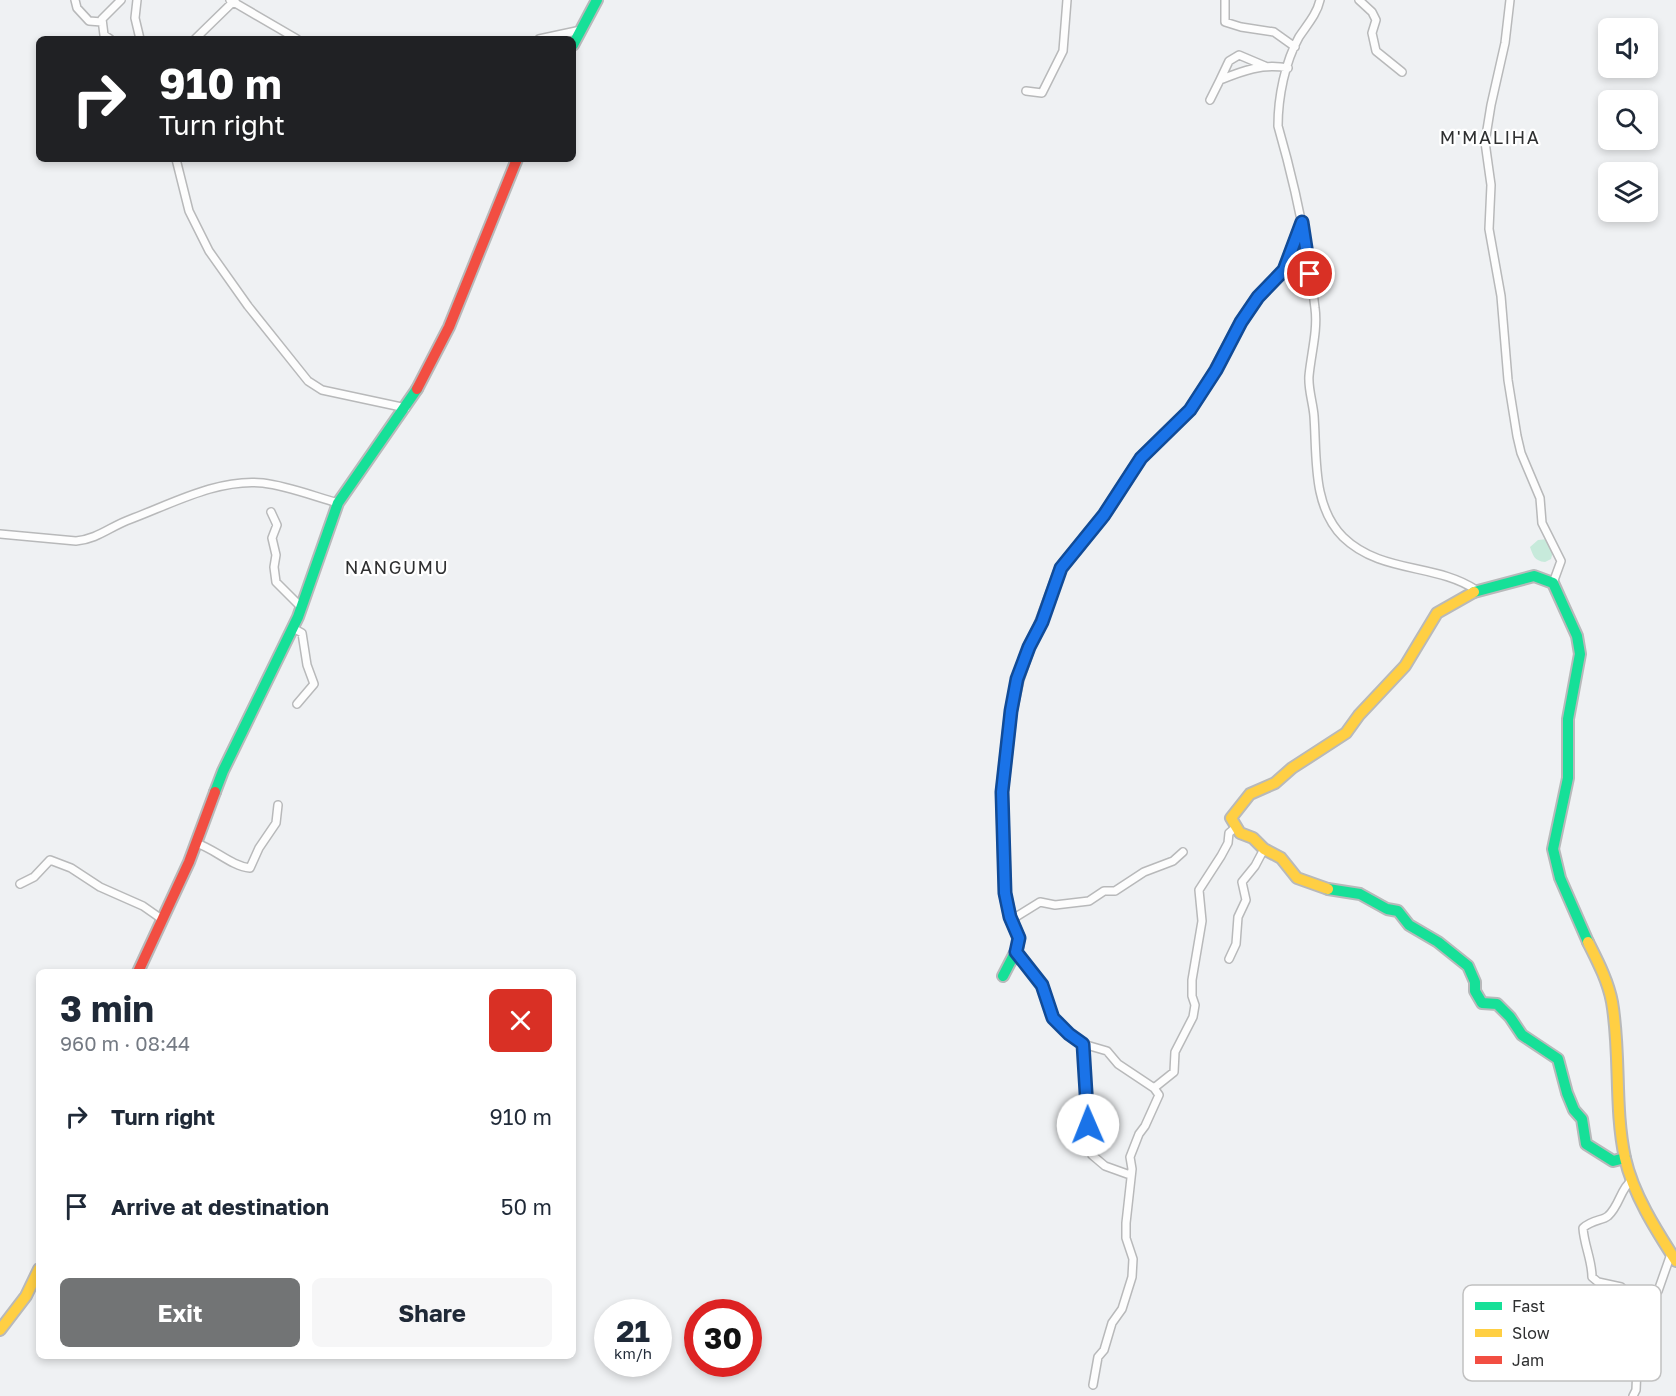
<!DOCTYPE html>
<meta charset="utf-8">
<style>
:root{--surface:#fff;--page:#f6f6f7;--text:#1f2937;--muted:#747a83;--accent:#727475}
body{margin:0;font-family:"Golos Text",sans-serif;background:var(--page);color:var(--text);height:100vh;display:flex;flex-direction:column;font-size:22px;white-space:nowrap}
*{box-sizing:border-box;margin:0}
p{font-size:20px;color:var(--muted)}
.icon{flex:none;width:33px;height:33px;fill:none;stroke:currentColor;stroke-width:2;stroke-linecap:round;stroke-linejoin:round}
.map{position:relative;flex:1;overflow:hidden}
.panel{position:absolute;left:36px;top:969px;width:540px;height:390px;display:flex;flex-direction:column;background:var(--surface);border-radius:9px;box-shadow:0 3px 9px #0003}
.panel>*{flex:none}
.guide{position:absolute;left:36px;top:36px;width:540px;height:126px;border-radius:9px;box-shadow:0 3px 9px #0003;background:#202124;color:#fff;overflow:hidden}
.tools{position:absolute;left:1598px;top:18px;display:grid;gap:12px}
.tools a{display:grid;place-items:center;width:60px;height:60px;border-radius:9px;background:var(--surface);box-shadow:0 3px 9px #0003;font-size:30px}
.speed{position:absolute;left:594px;top:1299px;display:flex;gap:12px;font-size:30px;font-weight:700;text-align:center}
.speed>*{display:grid;place-content:center;width:78px;height:78px;border-radius:50%;background:var(--surface);box-shadow:0 3px 9px #0003;line-height:1}
.speed small{font-size:15px;font-weight:400}
.speed .limit{border:9px solid #d22;background:#fff;color:#111}
.pin{position:absolute;display:grid;place-items:center;width:51px;height:51px;color:#fff;margin:-26px;border:3px solid #fff;border-radius:50%;box-shadow:0 2px 6px #0007}
.me{position:absolute;width:66px;margin:-33px;rotate:359deg;stroke-linejoin:round;filter:drop-shadow(0 0 4px #0008)}
.turn{display:flex;align-items:center;gap:21px;height:126px;padding:0 24px;font-size:27px}
.turn .icon{width:78px;height:78px;stroke-width:2.5}
.turn b{display:block;font-size:42px;line-height:51px}
.round{display:grid;place-items:center;flex:none;width:63px;height:63px;border-radius:9px;background:var(--page)}
.summary{display:flex;align-items:center;justify-content:space-between;height:102px;padding:0 24px}
h1{font-size:36px;font-weight:700;line-height:45px}
.primary-button{display:flex;gap:12px;margin-top:auto;padding:12px 24px}
.primary-button a{flex:1;height:69px;border-radius:9px;background:var(--accent);color:#fff;font-size:24px;font-weight:700;line-height:69px;text-align:center}
.primary-button a+a{background:var(--page);color:var(--text)}
ul{padding:0;list-style:none}
li{display:flex;align-items:center;gap:18px;height:90px;padding:0 24px}
li div{flex:1}
li b{display:block;font-size:22px}
li em{font-style:normal}
.map>svg:first-child{display:block}
.green{fill:#c7eadb}
.lines{fill:none;stroke-linecap:round;stroke-linejoin:round}
.street-casing{stroke:#b8b9ba;stroke-width:10}
.fast-casing{stroke:#b8b9ba;stroke-width:14}
.slow-casing{stroke:#b8b9ba;stroke-width:14}
.jam-casing{stroke:#b8b9ba;stroke-width:14}
.street{stroke:#fdfdfd;stroke-width:7}
.fast{stroke:#16e098;stroke-width:10}
.slow{stroke:#ffcf43;stroke-width:10}
.jam{stroke:#f24e42;stroke-width:10}
.route-casing{stroke:#114b97;stroke-width:15}
.route{stroke:#1a73e8;stroke-width:10}
.labels{text-anchor:middle;stroke-width:4.5;stroke-linejoin:round;paint-order:stroke}
.quarter-label{font-size:18px;letter-spacing:1.5px;fill:#2f3031;stroke:#fff}
.key{fill:#fff;stroke:#c1c1c1;stroke-width:1.5}
.key-label{font-size:16px;fill:#2f3031}
</style>
<div class="map">
<svg width="1676" height="1396" viewBox="0 0 1676 1396">
<rect width="100%" height="100%" fill="#eff1f3"/>
<!-- green -->
<path class="green" d="M 1548,539 L 1554,548 L 1551,559 L 1545,562 C 1534,561 1533,555 1530,547 L 1538,540 Z"/>
<g class="lines">
<defs>
<path id="street" d="M 75,0 L 77,8 L 89,21 L 102,22
M 137,0 L 135,18 L 140,39
M 230,0 L 297,39
M 1225,0 L 1225,22 L 1241,27 L 1274,32 L 1295,47
M 1320,0 C 1317,14 1307,25 1299,37 C 1285,62 1278,97 1278,126 C 1295,185 1308,246 1315,308 C 1318,330 1311,354 1309,376 C 1308,389 1313,403 1314,416 C 1317,457 1312,506 1343,537 C 1381,574 1436,563 1476,590
M 1359,0 L 1372,12 L 1376,20 L 1372,33 L 1376,51 L 1402,72
M 1510,0 L 1505,43 L 1491,105 L 1485,142 L 1491,185 L 1489,229 L 1501,296 L 1508,380 L 1517,436 L 1521,453 L 1540,498 L 1542,523 L 1561,561 L 1553,583
M 110,39 L 104,35 L 102,19 L 121,0
M 195,39 L 235,0
M 539,39 L 581,30
M 1220,80 L 1229,61 L 1239,55 L 1265,66
M 1026,91 L 1042,93 L 1063,51 L 1067,0
M 1210,100 L 1220,80 C 1242,71 1263,63 1288,68
M 176,159 L 189,211 L 209,251 L 248,306 L 308,381 L 322,390 L 406,408
M 271,512 L 277,525 L 272,538 L 276,555 L 274,567 L 276,582 L 302,608
M 0,534 L 76,541 C 98,539 111,526 131,519 C 171,504 219,478 263,483 C 288,486 313,496 338,503
M 293,628 L 302,633 L 307,665 L 314,684 L 297,704
M 196,843 C 215,849 231,866 250,868 L 259,848 L 276,823 L 278,805
M 20,884 L 34,877 L 50,860 L 71,868 L 100,887 L 143,906 L 163,920
M 1011,920 L 1040,902 L 1055,905 L 1089,901 L 1104,891 L 1115,891 L 1144,872 L 1173,861 L 1183,852
M 1016,952 L 1042,985 L 1053,1018 L 1069,1034 L 1083,1044 L 1092,1155 L 1105,1166 L 1130,1175
M 1229,959 L 1236,944 L 1238,917 L 1246,900 L 1242,882 L 1255,866 L 1264,849
M 1083,1044 L 1107,1051 L 1118,1064 L 1154,1088
M 1632,1180 C 1620,1189 1620,1205 1608,1216 C 1602,1221 1593,1219 1583,1228 C 1584,1245 1592,1260 1592,1277 L 1598,1282 L 1621,1287 L 1645,1309
M 1093,1385 L 1098,1357 L 1104,1350 L 1112,1323 L 1122,1309 L 1132,1277 L 1133,1259 L 1126,1238 L 1126,1223 L 1132,1169 L 1130,1157 L 1139,1134 L 1145,1126 L 1159,1095 L 1154,1088 L 1174,1072 L 1175,1052 L 1193,1017 L 1195,1005 L 1192,996 L 1192,980 L 1202,921 L 1199,890 L 1221,856 L 1228,843 L 1229,833 L 1235,828
M 1633,1396 L 1636,1390 L 1637,1367 L 1643,1340 L 1646,1302 L 1649,1296 L 1658,1291 L 1671,1254"/>
<path id="fast" d="M 573,45 L 597,0
M 1474,592 L 1534,576 L 1553,583 L 1577,636 L 1580,654 L 1568,719 L 1568,778 L 1553,849 L 1560,878 L 1588,942
M 215,792 L 223,771 L 298,617 L 338,503 L 417,389
M 1328,889 L 1360,894 L 1387,909 L 1398,911 L 1409,925 L 1438,942 L 1468,966 L 1475,982 L 1475,991 L 1482,1003 L 1497,1004 L 1510,1017 L 1522,1035 L 1558,1059 L 1567,1093 L 1574,1110 L 1582,1119 L 1586,1144 L 1613,1161 L 1625,1158
M 1003,976 L 1017,949 L 1019,938 L 1010,917 L 1005,893 L 1002,792 L 1011,711 L 1018,679 L 1029,647 L 1040,625"/>
<path id="slow" d="M 1040,625 L 1061,568 L 1104,515 L 1141,458 L 1190,410 L 1212,376
M 1328,889 L 1297,878 L 1281,858 L 1264,849 L 1253,838 L 1240,833 L 1231,818 L 1250,794 L 1275,783 L 1292,768 L 1346,733 L 1359,715 L 1405,666 L 1437,613 L 1474,592
M 1588,942 C 1598,962 1608,981 1612,1002 C 1621,1054 1614,1107 1625,1158 C 1633,1194 1656,1230 1676,1261
M 0,1330 L 26,1296 L 39,1269"/>
<path id="jam" d="M 1212,376 L 1241,322 L 1258,297 L 1284,270 L 1302,222
M 417,389 L 449,327 L 517,159
M 138,972 L 189,862 L 215,792"/>
</defs>
<!-- street casing -->
<use href="#street" class="street-casing"/>
<!-- fast casing -->
<use href="#fast" class="fast-casing"/>
<!-- slow casing -->
<use href="#slow" class="slow-casing"/>
<!-- jam casing -->
<use href="#jam" class="jam-casing"/>
<!-- street -->
<use href="#street" class="street"/>
<!-- fast -->
<use href="#fast" class="fast"/>
<!-- slow -->
<use href="#slow" class="slow"/>
<!-- jam -->
<use href="#jam" class="jam"/>
</g>
<g class="lines">
<defs>
<path id="route" d="M 1088,1125 L 1083,1044 L 1069,1034 L 1053,1018 L 1042,985 L 1016,952 L 1019,938 L 1010,917 L 1005,893 L 1002,792 L 1011,711 L 1017,679 L 1029,647 L 1042,622 L 1061,568 L 1104,515 L 1141,458 L 1190,410 L 1216,370 L 1241,322 L 1258,297 L 1284,270 L 1302,222 L 1310,274"/>
</defs>
<!-- route casing -->
<use href="#route" class="route-casing"/>
<!-- route -->
<use href="#route" class="route"/>
</g>
<g class="labels">
<!-- quarter labels -->
<g class="quarter-label">
<text x="1490" y="144">M'MALIHA</text>
<text x="397" y="574">NANGUMU</text>
</g>
</g>
<!-- legend -->
<rect x="1463" y="1285" width="198" height="96" rx="9" class="key"/>
<rect x="1475" y="1302" width="27" height="8" fill="#16e098"/>
<rect x="1475" y="1329" width="27" height="8" fill="#ffcf43"/>
<rect x="1475" y="1356" width="27" height="8" fill="#f24e42"/>
<g class="key-label">
<text x="1512" y="1312">Fast</text>
<text x="1512" y="1339">Slow</text>
<text x="1512" y="1366">Jam</text>
</g>
</svg>
<div class="tools">
<a><svg class="icon" aria-label="sound" viewBox="0 0 24 24"><path d="M4 9h4l5-4v14l-5-4H4zM17 9q2 3 0 6"/></svg></a>
<a><svg class="icon" aria-label="search" viewBox="0 0 24 24"><circle cx="10" cy="10" r="6"/><path d="M15 15l6 6"/></svg></a>
<a><svg class="icon" aria-label="layers" viewBox="0 0 24 24"><path d="M12 4l9 5-9 5-9-5zM3 14l9 5 9-5"/></svg></a>
</div>
<div class="speed"><div>21<small>km/h</small></div><div class="limit">30</div></div>
<div class="pin" style="left:1310px;top:274px;background:#d93025"><svg class="icon" aria-label="arrive" viewBox="0 0 24 24"><path d="M6 21V4h12l-3 4 3 4H6"/></svg></div>
<svg class="me" style="left:1088px;top:1125px" viewBox="-20 -20 40 40"><circle r="19" fill="#fff"/><path d="M0-13L10 11 0 6-10 11z" fill="#1a73e8"/></svg>
<div class="guide">
<div class="turn"><svg class="icon" aria-label="right" viewBox="0 0 24 24"><path d="M7 20v-9h11M14 6l5 5-5 5"/></svg><div><b>910 m</b>Turn right</div></div>
</div>
<section class="panel">
<div class="summary"><div><h1>3 min</h1><p>960 m · 08:44</p></div><a class="round" style="background:#d93025;color:#fff"><svg class="icon" aria-label="close" viewBox="0 0 24 24"><path d="M6 6l12 12M18 6L6 18"/></svg></a></div>
<ul>
<li><svg class="icon" aria-label="right" viewBox="0 0 24 24"><path d="M7 20v-9h11M14 6l5 5-5 5"/></svg><div><b>Turn right</b></div><em>910 m</em></li>
<li><svg class="icon" aria-label="arrive" viewBox="0 0 24 24"><path d="M6 21V4h12l-3 4 3 4H6"/></svg><div><b>Arrive at destination</b></div><em>50 m</em></li>
</ul>
<div class="primary-button"><a>Exit</a><a>Share</a></div>
</section>
</div>
